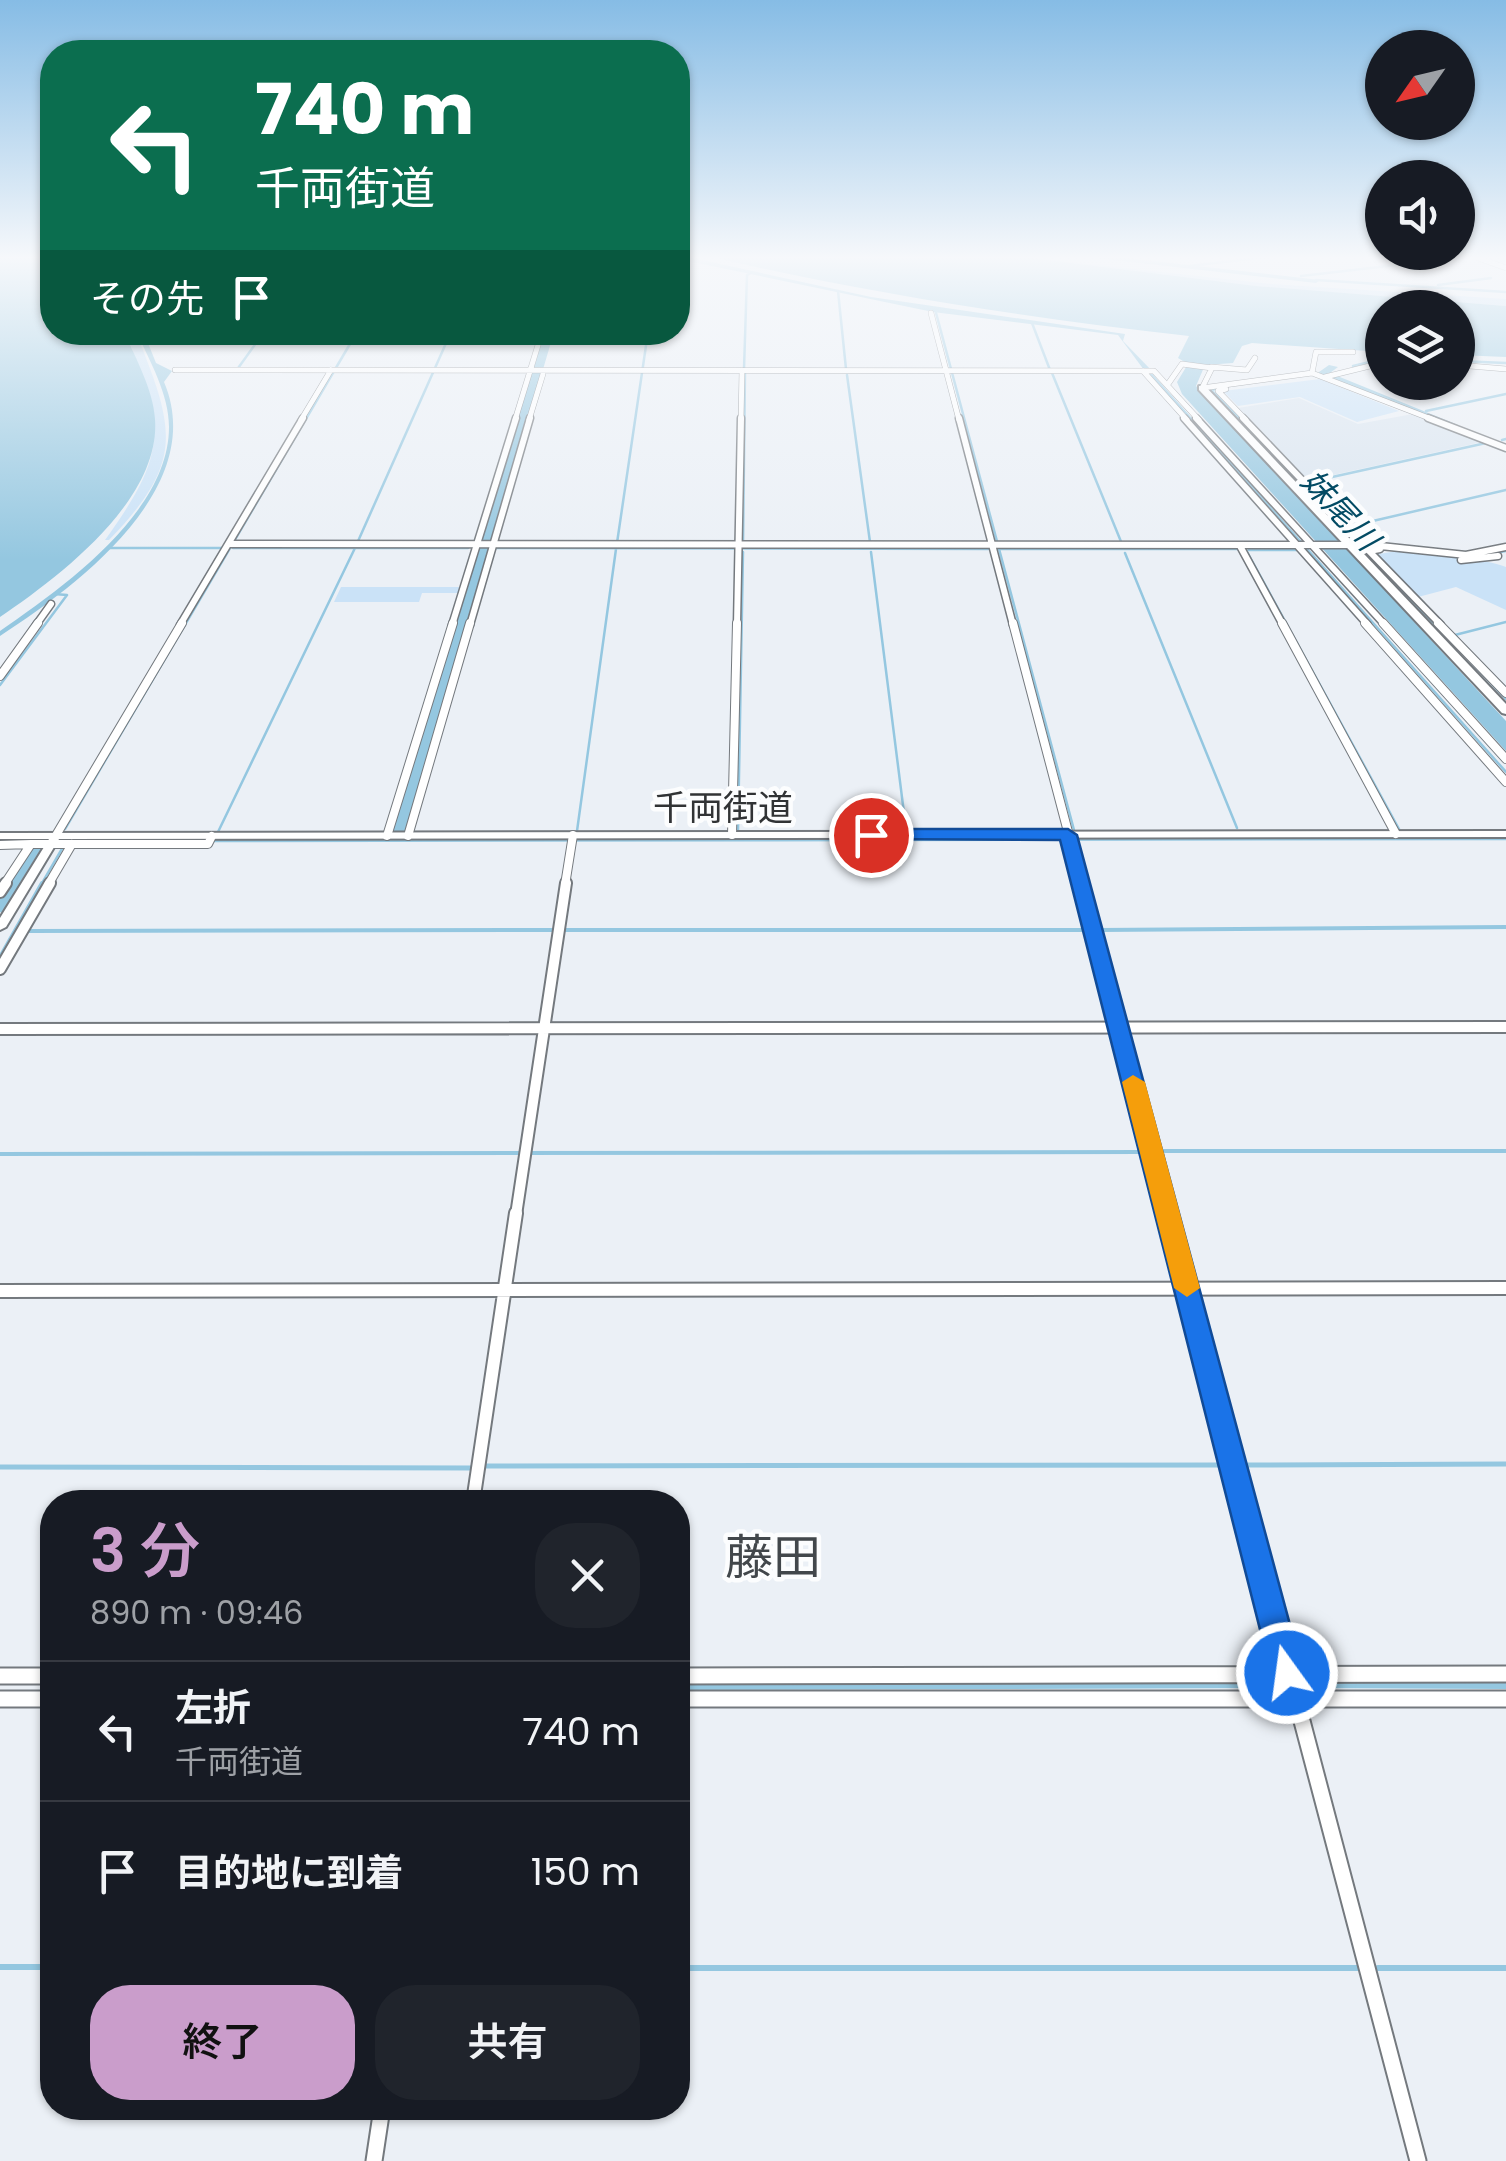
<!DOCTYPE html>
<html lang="ja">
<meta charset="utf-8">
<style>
:root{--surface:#171b24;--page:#20242c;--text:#f1f3f6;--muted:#9ea1a6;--line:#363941;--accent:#ca9dcb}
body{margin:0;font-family:Poppins,"Noto Sans JP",sans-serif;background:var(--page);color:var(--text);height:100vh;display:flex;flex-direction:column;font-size:38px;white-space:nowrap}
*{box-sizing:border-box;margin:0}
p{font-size:32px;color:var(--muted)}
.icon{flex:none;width:55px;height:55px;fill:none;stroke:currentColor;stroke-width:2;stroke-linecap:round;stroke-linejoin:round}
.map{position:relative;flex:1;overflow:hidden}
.panel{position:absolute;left:40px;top:1490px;width:650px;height:630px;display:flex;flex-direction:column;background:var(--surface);border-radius:40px;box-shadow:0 2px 8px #0004}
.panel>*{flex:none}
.banner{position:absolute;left:40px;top:40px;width:650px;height:305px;border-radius:40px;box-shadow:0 2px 8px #0004;background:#0b6e4f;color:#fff;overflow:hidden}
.needle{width:65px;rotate:236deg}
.fabs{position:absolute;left:1365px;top:30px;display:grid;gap:20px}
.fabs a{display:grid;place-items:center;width:110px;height:110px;border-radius:50%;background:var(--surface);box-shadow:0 2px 8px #0004;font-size:50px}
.pin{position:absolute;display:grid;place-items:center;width:85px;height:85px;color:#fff;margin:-42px;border:5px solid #fff;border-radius:50%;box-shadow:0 2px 10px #0007}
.me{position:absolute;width:110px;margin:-55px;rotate:346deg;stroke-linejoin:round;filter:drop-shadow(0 0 8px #0008)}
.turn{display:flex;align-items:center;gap:35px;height:210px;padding:0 50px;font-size:45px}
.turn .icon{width:130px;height:130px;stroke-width:2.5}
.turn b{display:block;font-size:70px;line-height:85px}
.then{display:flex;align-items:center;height:95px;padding:0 50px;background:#0003;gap:20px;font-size:38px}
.round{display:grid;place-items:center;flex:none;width:105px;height:105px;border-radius:40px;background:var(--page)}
.summary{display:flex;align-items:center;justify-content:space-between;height:170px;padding:0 50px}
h1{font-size:60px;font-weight:600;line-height:75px;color:var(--accent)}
.button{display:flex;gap:20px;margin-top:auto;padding:20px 50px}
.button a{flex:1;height:115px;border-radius:40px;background:var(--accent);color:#111;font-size:40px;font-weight:600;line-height:115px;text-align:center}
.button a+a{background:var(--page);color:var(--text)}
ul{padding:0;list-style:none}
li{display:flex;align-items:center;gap:30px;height:140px;padding:0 50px;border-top:2px solid var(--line)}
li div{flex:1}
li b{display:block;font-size:38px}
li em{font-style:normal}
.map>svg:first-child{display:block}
.built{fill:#dae5f0}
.green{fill:#cae2f7}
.water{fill:#94c7e0}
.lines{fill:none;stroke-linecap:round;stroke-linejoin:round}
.stream-far3{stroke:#94c7e0;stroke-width:2.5}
.stream-far2{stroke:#94c7e0;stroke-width:4}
.stream-far1{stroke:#94c7e0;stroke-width:5}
.stream{stroke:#94c7e0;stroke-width:6}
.canal-far1{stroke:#94c7e0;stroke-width:9}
.canal{stroke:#94c7e0;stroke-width:11}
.river{fill:#94c7e0;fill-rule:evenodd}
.minor-far5-casing{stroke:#74797e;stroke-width:6}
.minor-far4-casing{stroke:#74797e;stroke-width:9}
.minor-far3-casing{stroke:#74797e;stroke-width:10}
.minor-far2-casing{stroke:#74797e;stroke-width:14}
.minor-far1-casing{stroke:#74797e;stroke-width:16}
.minor-casing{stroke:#74797e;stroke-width:19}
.tertiary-casing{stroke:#74797e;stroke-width:4}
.secondary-casing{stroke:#74797e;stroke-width:4}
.minor-far5{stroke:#fff;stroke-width:5}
.minor-far4{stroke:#fff;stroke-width:6}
.minor-far3{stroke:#fff;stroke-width:8}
.minor-far2{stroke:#fff;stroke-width:10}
.minor-far1{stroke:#fff;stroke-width:12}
.minor{stroke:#fff;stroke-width:15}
.tertiary{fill:#fff;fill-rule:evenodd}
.secondary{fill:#fff;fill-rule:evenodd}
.route{fill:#1a73e8;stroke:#114b97;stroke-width:2.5}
.slow{fill:#f59e0b}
.labels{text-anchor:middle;stroke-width:9;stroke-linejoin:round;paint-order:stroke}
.far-water-label{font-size:32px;font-style:italic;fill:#034b64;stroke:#fcfdfe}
.street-label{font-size:35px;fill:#313335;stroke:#fcfdfe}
.near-quarter-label{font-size:48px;fill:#42474b;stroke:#fcfdfe}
</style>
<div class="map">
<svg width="1506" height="2161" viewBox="0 0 1506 2161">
<rect width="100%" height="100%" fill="#ebf0f6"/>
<!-- built -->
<path class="built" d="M 1299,398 L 1358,424 L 1413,414 L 1482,442 L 1306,481 L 1238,408 Z"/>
<!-- green -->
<path class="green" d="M 1024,257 L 1271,284 L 1506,299 L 1506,306 L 1255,286 Z
M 126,333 L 136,333 C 175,429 185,462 109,540 L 105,540 C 169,451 164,430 126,333 Z
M 1320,379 L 1399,411 L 1357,422 L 1300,397 L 1238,406 L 1223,391 Z
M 1397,551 C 1424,555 1486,558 1506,567 L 1506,610 L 1456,587 L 1418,597 L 1373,555 Z
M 341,587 L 461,587 L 459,593 L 422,593 L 419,602 L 334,602 Z"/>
<!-- water -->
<path class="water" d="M 0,257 L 52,257 L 52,332 L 125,333 C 136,360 153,389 155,419 C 161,500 59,577 0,617 Z
M 688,257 L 871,297 L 1125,334 L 1123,341 L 1154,373 L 1147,374 L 1118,335 L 933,312 L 678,259 Z
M 712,257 L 1023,257 L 1256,286 L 1506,306 L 1506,357 L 1458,355 L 1458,308 L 1382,308 L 1382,352 L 1252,343 L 1242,346 L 1233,363 L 1205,365 L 1196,386 L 1506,721 L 1506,751 L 1182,394 L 1177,382 L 1188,364 L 1178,358 L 1189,336 C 1031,318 871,294 712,257 Z
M 137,333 L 144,333 L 156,363 L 172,371 L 164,382 C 209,488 77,586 0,636 L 0,631 C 65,586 169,512 169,427 C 169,394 150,362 137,333 Z"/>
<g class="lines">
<!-- stream-far3 -->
<path class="stream-far3" d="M 1501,261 L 1506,261
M 1189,266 L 1266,257
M 1301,276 L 1466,257
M 1316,280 L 1506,292
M 1438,285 L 1491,278
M 838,291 L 846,369
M 935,309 L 1074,830
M 1032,323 L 1050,370
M 1458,361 L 1506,363
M 1353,366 L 1382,359
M 744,369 L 747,275 L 751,273
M 236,371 L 264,332
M 1052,373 L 1122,544
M 1150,373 L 1506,772
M 847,375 L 870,542
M 1216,388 L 1212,391 L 1241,420
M 1426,411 L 1506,394
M 1502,440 L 1506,439
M 1261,442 L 1437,627
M 1305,483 L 1486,443
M 1347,527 L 1506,490
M 617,543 L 648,332
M 743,545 L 745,372
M 108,548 L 224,548
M 233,548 L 468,548
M 479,548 L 988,549
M 999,549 L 1240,549
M 1246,550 L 1399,829
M 1249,550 L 1299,550
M 871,552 L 906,829
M 1125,553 L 1237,828
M 1495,553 L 1506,551
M 1451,636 L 1506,622
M 1468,659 L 1506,699
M 0,685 L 67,595 L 54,594
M 65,829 L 357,332
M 577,831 L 616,549
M 738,831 L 743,552
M 218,832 L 355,548 L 451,332
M 211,841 L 1506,839
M 41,885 L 63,847"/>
<!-- stream-far2 -->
<path class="stream-far2" d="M 563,930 L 1089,930
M 1099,930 L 1506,927
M 28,931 L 553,930
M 0,957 L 42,883
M 1157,1151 L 1506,1151
M 0,1154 L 1142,1152"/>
<!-- stream-far1 -->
<path class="stream-far1" d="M 1248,1465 L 1506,1464
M 486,1466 L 1221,1465
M 0,1467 L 473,1468"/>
<!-- stream -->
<path class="stream" d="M 1297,1685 L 1506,1686
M 678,1687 L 1288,1685
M 0,1967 L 52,1967
M 678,1968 L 1360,1968
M 1378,1968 L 1506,1968"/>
<!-- canal-far1 -->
<path class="canal-far1" d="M 13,885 L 40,842"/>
<!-- canal -->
<path class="canal" d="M 0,907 L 15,883"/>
<!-- river -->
<path class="river" d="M 1087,257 L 1118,257 L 1320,280 L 1316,283 Z
M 544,332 L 554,332 L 407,831 L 399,836 L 393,835 L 391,831 Z
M 1329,365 L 1338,367 L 1330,373 L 1458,425 L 1449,427 L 1319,376 L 1319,372 Z"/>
<defs>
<path id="minor-far5" d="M 1475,257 L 1506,268
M 931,313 L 959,420
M 1458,365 L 1506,369
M 1211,367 L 1247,370 L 1255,358
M 175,370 L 1154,371 L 1199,420
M 1143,371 L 1187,420
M 1312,373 L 1316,352 L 1353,352
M 1325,377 L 1382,363
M 1168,384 L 1182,364 L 1212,368 L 1202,388 L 1312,373 L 1434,420
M 1226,389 L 1218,391 L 1246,420
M 301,420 L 331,370
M 515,420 L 542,332
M 529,420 L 543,374
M 741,420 L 742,370"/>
<path id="minor-far4" d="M 959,418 L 1013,625
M 1184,418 L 1368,625
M 1196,418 L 1385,625
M 1243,418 L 1364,545
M 1428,418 L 1506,448
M 229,544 L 1371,545 L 1466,555 L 1506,547
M 1240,546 L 1283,625
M 1380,549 L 1369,551 L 1441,625
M 1461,560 L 1498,556
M 36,625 L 51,604
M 180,625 L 303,418
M 452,625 L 516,418
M 470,625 L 530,418
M 737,625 L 741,418"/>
<path id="minor-far3" d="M 1013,623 L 1082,885
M 1282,623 L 1396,834
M 1365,623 L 1506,782
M 1383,623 L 1506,759
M 1438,623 L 1506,693
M 0,676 L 38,623
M 732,835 L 737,623
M 387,836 L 453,623
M 408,836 L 470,623
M 55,837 L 182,623
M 0,845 L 31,844
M 4,885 L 31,844 L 208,844 L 212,836
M 48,885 L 72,844
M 565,885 L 573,835"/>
<path id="minor-far2" d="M 1081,883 L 1169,1215
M 0,892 L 6,883
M 0,969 L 50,883
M 0,1029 L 1506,1027
M 516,1215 L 566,883"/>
<path id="minor-far1" d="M 1168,1213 L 1279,1633
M 0,1291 L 1506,1288
M 473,1502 L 516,1213"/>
<path id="minor" d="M 1278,1630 L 1418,2161
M 0,1676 L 52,1676
M 678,1676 L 1506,1674
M 0,1699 L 52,1699
M 678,1699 L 1506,1699
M 374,2161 L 382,2108"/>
<path id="tertiary" d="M 1506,831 L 1506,837 L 59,839 L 6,927 L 0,930 L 0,918 L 49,839 L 0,839 L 0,833 Z"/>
<path id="secondary" d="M 1199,386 L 1205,386 L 1506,704 L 1506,714 L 1502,713 L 1199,390 Z"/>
</defs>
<!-- minor-far5 casing -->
<use href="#minor-far5" class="minor-far5-casing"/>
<!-- minor-far4 casing -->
<use href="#minor-far4" class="minor-far4-casing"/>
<!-- minor-far3 casing -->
<use href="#minor-far3" class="minor-far3-casing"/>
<!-- minor-far2 casing -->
<use href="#minor-far2" class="minor-far2-casing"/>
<!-- minor-far1 casing -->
<use href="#minor-far1" class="minor-far1-casing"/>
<!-- minor casing -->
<use href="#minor" class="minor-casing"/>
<!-- tertiary casing -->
<use href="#tertiary" class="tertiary-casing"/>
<!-- secondary casing -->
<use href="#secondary" class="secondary-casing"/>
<!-- minor-far5 -->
<use href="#minor-far5" class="minor-far5"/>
<!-- minor-far4 -->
<use href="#minor-far4" class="minor-far4"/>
<!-- minor-far3 -->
<use href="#minor-far3" class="minor-far3"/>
<!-- minor-far2 -->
<use href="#minor-far2" class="minor-far2"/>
<!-- minor-far1 -->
<use href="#minor-far1" class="minor-far1"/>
<!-- minor -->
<use href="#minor" class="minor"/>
<!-- tertiary -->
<use href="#tertiary" class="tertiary"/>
<!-- secondary -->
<use href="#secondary" class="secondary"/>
</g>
<!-- sky -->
<linearGradient id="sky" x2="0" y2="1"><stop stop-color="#86bce5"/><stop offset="0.46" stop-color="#f6f8fb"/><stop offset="1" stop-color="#f6f8fb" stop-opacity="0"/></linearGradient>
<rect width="1506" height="560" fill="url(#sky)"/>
<!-- route -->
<path class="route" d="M 871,829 L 1068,829 L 1077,835 L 1303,1673 L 1299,1682 L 1287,1686 L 1276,1682 L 1271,1673 L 1060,840 L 864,839 L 864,831 Z"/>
<!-- slow -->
<path class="slow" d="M 1133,1075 L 1145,1082 L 1200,1288 L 1187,1297 L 1174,1288 L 1122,1082 Z"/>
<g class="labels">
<!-- far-water labels -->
<g class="far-water-label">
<text transform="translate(1340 510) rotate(47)" y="11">妹尾川</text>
</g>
<!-- street labels -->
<g class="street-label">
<text x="723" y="820">千両街道</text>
</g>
<!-- near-quarter labels -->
<g class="near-quarter-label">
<text x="773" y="1574">藤田</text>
</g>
</g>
</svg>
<div class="fabs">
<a><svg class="needle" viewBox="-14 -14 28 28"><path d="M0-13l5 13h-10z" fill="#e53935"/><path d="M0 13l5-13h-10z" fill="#9ea1a6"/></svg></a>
<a><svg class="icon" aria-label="sound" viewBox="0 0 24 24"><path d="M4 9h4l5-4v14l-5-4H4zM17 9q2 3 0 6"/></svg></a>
<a><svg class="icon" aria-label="layers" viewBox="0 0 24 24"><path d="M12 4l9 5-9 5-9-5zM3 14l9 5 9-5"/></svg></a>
</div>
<div class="pin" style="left:871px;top:835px;background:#d93025"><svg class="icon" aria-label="arrive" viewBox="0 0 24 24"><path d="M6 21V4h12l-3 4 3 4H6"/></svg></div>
<svg class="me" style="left:1287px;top:1673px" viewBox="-20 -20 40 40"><circle r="17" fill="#1a73e8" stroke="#fff" stroke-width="3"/><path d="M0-11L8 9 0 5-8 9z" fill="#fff"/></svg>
<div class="banner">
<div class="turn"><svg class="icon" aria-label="left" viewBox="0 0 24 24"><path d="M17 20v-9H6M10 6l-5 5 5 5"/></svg><div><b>740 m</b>千両街道</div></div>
<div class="then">その先<svg class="icon" aria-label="arrive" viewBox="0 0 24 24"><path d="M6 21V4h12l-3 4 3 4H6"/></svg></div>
</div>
<section class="panel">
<div class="summary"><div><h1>3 分</h1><p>890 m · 09:46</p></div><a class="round"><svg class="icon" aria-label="close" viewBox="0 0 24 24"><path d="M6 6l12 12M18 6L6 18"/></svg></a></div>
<ul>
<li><svg class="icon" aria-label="left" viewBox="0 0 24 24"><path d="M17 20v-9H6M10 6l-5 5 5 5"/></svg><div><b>左折</b><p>千両街道</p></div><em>740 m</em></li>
<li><svg class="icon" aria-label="arrive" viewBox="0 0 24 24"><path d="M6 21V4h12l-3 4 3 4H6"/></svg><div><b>目的地に到着</b></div><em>150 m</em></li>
</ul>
<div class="button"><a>終了</a><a>共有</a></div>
</section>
</div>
